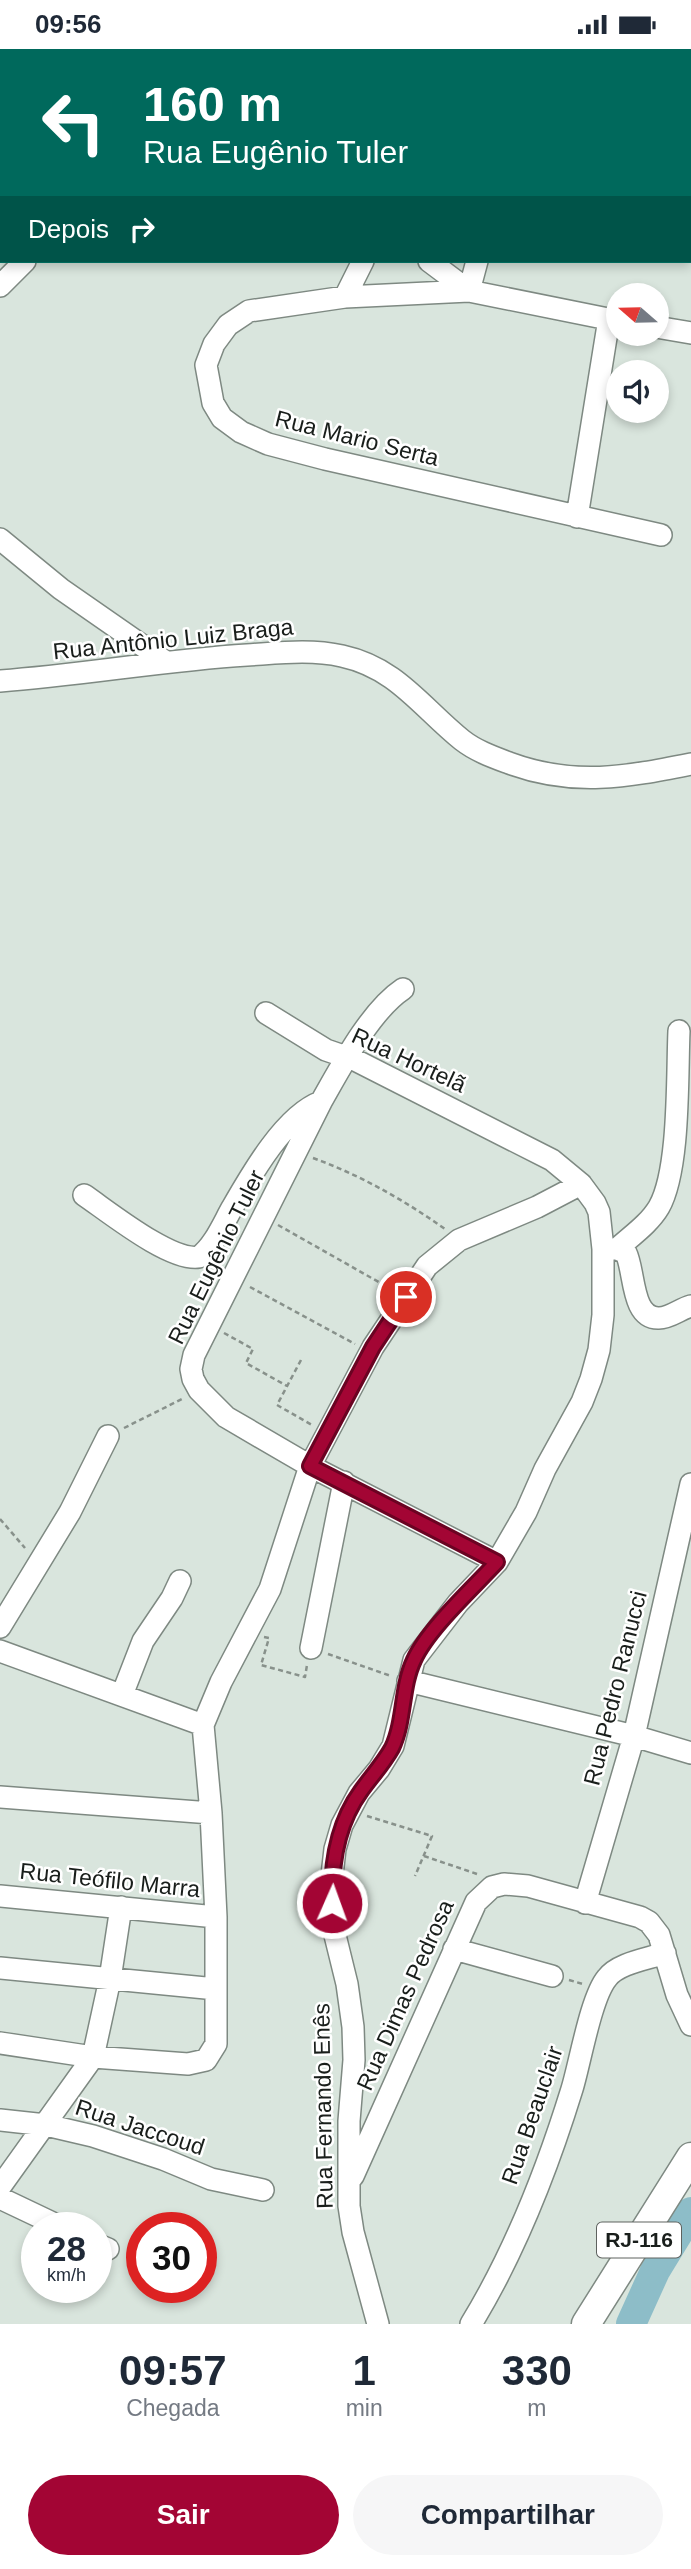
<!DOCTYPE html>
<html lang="pt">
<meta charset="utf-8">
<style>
:root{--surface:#fff;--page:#f6f6f7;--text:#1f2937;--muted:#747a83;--accent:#a30534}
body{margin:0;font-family:Helvetica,sans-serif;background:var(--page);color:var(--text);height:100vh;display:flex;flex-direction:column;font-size:26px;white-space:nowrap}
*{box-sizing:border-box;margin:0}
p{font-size:23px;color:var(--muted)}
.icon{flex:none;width:38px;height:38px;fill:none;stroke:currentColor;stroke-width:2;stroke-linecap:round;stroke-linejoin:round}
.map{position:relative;height:2275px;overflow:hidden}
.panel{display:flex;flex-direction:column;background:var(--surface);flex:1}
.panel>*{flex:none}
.guide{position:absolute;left:0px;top:0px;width:691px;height:214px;box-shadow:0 4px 10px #0003;background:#00695c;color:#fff;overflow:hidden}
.needle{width:46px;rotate:290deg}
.tools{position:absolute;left:606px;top:234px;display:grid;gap:14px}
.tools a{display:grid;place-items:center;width:63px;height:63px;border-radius:50%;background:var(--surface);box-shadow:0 4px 10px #0003;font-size:35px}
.speed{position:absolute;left:21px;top:2163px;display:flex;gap:14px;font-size:35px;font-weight:700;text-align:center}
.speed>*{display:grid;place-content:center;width:91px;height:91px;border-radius:50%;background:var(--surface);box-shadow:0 4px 10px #0003;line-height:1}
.speed small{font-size:18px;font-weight:400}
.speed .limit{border:10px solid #d22;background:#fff;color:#111}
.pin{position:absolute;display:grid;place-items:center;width:60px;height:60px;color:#fff;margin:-30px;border:4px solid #fff;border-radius:50%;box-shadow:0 2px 7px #0007}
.me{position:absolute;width:77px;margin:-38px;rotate:2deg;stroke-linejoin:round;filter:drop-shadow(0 0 5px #0008)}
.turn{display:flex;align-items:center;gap:24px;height:147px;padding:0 28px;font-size:32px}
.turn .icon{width:91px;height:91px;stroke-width:2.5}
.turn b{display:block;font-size:49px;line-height:60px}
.then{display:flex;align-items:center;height:66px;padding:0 28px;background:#0003;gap:14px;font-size:26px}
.eta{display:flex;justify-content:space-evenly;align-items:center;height:119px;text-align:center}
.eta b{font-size:42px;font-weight:700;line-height:49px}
.button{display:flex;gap:14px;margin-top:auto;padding:14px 28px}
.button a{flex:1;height:80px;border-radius:42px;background:var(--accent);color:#fff;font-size:28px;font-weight:700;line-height:80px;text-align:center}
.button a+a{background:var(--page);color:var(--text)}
.status{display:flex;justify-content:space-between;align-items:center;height:49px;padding:0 35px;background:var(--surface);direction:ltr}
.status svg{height:19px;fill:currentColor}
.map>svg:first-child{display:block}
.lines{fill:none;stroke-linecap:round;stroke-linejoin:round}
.river{stroke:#8dbdc8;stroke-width:30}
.minor-casing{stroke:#7e8982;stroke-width:24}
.major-casing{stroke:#7e8982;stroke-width:31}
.path{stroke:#88918b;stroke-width:2.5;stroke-dasharray:5 3.5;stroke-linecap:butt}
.minor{stroke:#fff;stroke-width:21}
.major{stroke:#fff;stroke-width:28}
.route-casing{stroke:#6a0322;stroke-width:18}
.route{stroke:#a30534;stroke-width:12}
.labels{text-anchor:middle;stroke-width:5;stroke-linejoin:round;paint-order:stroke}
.shield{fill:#fff;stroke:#5e625f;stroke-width:2}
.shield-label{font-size:21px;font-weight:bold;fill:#191e1b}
.street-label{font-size:23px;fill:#191e1b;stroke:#fff}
</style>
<div class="status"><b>09:56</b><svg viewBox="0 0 49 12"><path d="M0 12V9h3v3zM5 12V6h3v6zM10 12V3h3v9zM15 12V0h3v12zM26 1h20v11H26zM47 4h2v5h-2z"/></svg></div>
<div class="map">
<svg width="691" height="2275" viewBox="0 0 691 2275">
<rect width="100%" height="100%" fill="#d9e5dd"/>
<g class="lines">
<!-- river -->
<path class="river" d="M 631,2275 L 655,2222 L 691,2163"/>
<defs>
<path id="minor" d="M 316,0 L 317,2
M 550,0 L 556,2
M 49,2 L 49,0
M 530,2 L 531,0
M 690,47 L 691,47
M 429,212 L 469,242 L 618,272
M 0,237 L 25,212
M 469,242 L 345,248 L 249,262 L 228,276 L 214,295 L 206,316 L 213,354 L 222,369 L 241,383 L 268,395 L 325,410 L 661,486
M 469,242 L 477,212
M 345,248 L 363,212
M 656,278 L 691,284
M 577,468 L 609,270
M 0,490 L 61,540 L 166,613
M 0,632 C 83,626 164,611 247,606 C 279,604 311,600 342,607 C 397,619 421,658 462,691 C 476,702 493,708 509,714 C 574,738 626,728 691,715
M 266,964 L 326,1001 L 355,1011 L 552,1111 L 581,1135 L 595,1154 L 599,1163 L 603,1200 L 603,1266 L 599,1301 L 591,1330 L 582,1353 L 545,1420 L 526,1463 L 497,1513 L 458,1554 L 414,1611 L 393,1697 L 379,1720 L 359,1744 L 342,1776 L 335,1800 L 331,1835 L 332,1874 L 347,1935 L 353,1978 L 354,2011 L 349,2072 L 349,2157 L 353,2183 L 378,2275
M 321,1053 C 341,1018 370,962 403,940
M 84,1146 C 109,1163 171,1213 199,1208 C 214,1197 223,1175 232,1159 C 251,1126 285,1066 321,1053 L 194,1306 L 191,1320 L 193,1330 L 199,1341 L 226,1368 L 310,1417 L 497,1513
M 606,1200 L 617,1200 L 626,1204 C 635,1222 631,1270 659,1269 C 670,1269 680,1260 691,1257
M 617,1200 C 631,1187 649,1175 659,1158 C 680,1121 677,1027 679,982
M 0,1578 L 70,1463 L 108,1387
M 311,1599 L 344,1433
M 0,1602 L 203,1676
M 408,1632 L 634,1687 L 691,1704
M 122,1646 L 143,1592 L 172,1549 L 180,1532
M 0,1748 L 211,1764
M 0,1847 L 216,1868
M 585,1854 L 634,1687 L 691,1435
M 454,1900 L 552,1927
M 0,1919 L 216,1940
M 0,1994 L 93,2008 L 188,2015 L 206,2011 L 216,1995 L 216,1868 L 211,1764 L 203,1676 L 221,1633 L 270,1540 L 310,1417 L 373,1298 L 427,1217 L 459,1191 L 537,1158 L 581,1135
M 0,2071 L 46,2076 L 93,2087 L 163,2110 L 211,2130 L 263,2141
M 353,2127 L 476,1853 L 492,1838 L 504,1835 L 528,1837 L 640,1868 L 649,1873 L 659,1886 L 677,1946 L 691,1976
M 0,2138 L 93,2008 L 110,1930 L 121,1858
M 0,2149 L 63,2179
M 96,2195 L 108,2200
M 471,2275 C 515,2203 547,2121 572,2040 C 580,2014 591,1948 607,1929 C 618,1914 648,1910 665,1904"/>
<path id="major" d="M 586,2275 L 691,2108"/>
</defs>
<!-- minor casing -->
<use href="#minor" class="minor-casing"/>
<!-- major casing -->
<use href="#major" class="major-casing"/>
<!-- path -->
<path class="path" d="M 313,1109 C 360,1126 404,1151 445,1180
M 278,1176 L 391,1240
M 250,1238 L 355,1295
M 224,1284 L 253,1300 L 246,1314 L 287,1337
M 301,1311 L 277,1356 L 312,1376
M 124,1379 L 184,1349
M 0,1470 L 25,1499
M 264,1588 L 269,1589 L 261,1616 L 305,1628 L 307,1616
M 328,1605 L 391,1627
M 367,1767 L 432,1787 L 415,1827
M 424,1807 L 477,1825
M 569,1931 L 583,1935"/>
<!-- minor -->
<use href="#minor" class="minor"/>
<!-- major -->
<use href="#major" class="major"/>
</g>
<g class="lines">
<defs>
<path id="route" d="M 332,1854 C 331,1814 337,1775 361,1742 C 371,1728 383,1715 392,1699 C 405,1672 401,1638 414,1611 C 428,1580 473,1539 497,1513 L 310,1417 L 373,1298 L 406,1248"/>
</defs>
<!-- route casing -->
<use href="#route" class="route-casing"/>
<!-- route -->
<use href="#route" class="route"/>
</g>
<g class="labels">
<!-- shield labels -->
<rect class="shield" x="597" y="2173.5" width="84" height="35" rx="5"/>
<g class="shield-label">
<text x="639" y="2198">RJ-116</text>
</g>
<!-- street labels -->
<g class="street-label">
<text transform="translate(357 389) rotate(14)" y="8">Rua Mario Serta</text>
<text transform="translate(173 590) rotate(-6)" y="8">Rua Antônio Luiz Braga</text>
<text transform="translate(409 1011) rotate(25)" y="8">Rua Hortelã</text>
<text transform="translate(216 1208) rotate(-64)" y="8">Rua Eugênio Tuler</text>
<text transform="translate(615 1639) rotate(-76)" y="8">Rua Pedro Ranucci</text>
<text transform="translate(110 1831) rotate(6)" y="8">Rua Teófilo Marra</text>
<text transform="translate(405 1946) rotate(-66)" y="8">Rua Dimas Pedrosa</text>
<text transform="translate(323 2057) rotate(-91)" y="8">Rua Fernando Enês</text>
<text transform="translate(532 2066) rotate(-71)" y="8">Rua Beauclair</text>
<text transform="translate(140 2078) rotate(18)" y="8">Rua Jaccoud</text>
</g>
</g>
</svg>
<div class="tools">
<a><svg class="needle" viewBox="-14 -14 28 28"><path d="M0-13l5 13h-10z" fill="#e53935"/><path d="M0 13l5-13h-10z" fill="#747a83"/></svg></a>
<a><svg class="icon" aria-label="sound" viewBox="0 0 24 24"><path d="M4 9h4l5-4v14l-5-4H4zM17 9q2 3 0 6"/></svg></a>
</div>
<div class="speed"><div>28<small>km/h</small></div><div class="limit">30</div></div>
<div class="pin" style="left:406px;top:1248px;background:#d93025"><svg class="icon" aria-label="arrive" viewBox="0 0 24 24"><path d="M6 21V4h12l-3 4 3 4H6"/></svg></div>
<svg class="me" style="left:332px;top:1854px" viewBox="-20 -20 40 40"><circle r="17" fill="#a30534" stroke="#fff" stroke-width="3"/><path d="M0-11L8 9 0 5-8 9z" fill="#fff"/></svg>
<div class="guide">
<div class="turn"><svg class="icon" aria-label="left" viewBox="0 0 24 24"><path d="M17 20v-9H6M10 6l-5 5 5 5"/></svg><div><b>160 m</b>Rua Eugênio Tuler</div></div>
<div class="then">Depois<svg class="icon" aria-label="right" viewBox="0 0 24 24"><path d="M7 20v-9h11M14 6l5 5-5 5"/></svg></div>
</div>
</div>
<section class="panel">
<div class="eta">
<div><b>09:57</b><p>Chegada</p></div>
<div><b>1</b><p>min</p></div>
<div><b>330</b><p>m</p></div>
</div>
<div class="button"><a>Sair</a><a>Compartilhar</a></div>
</section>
